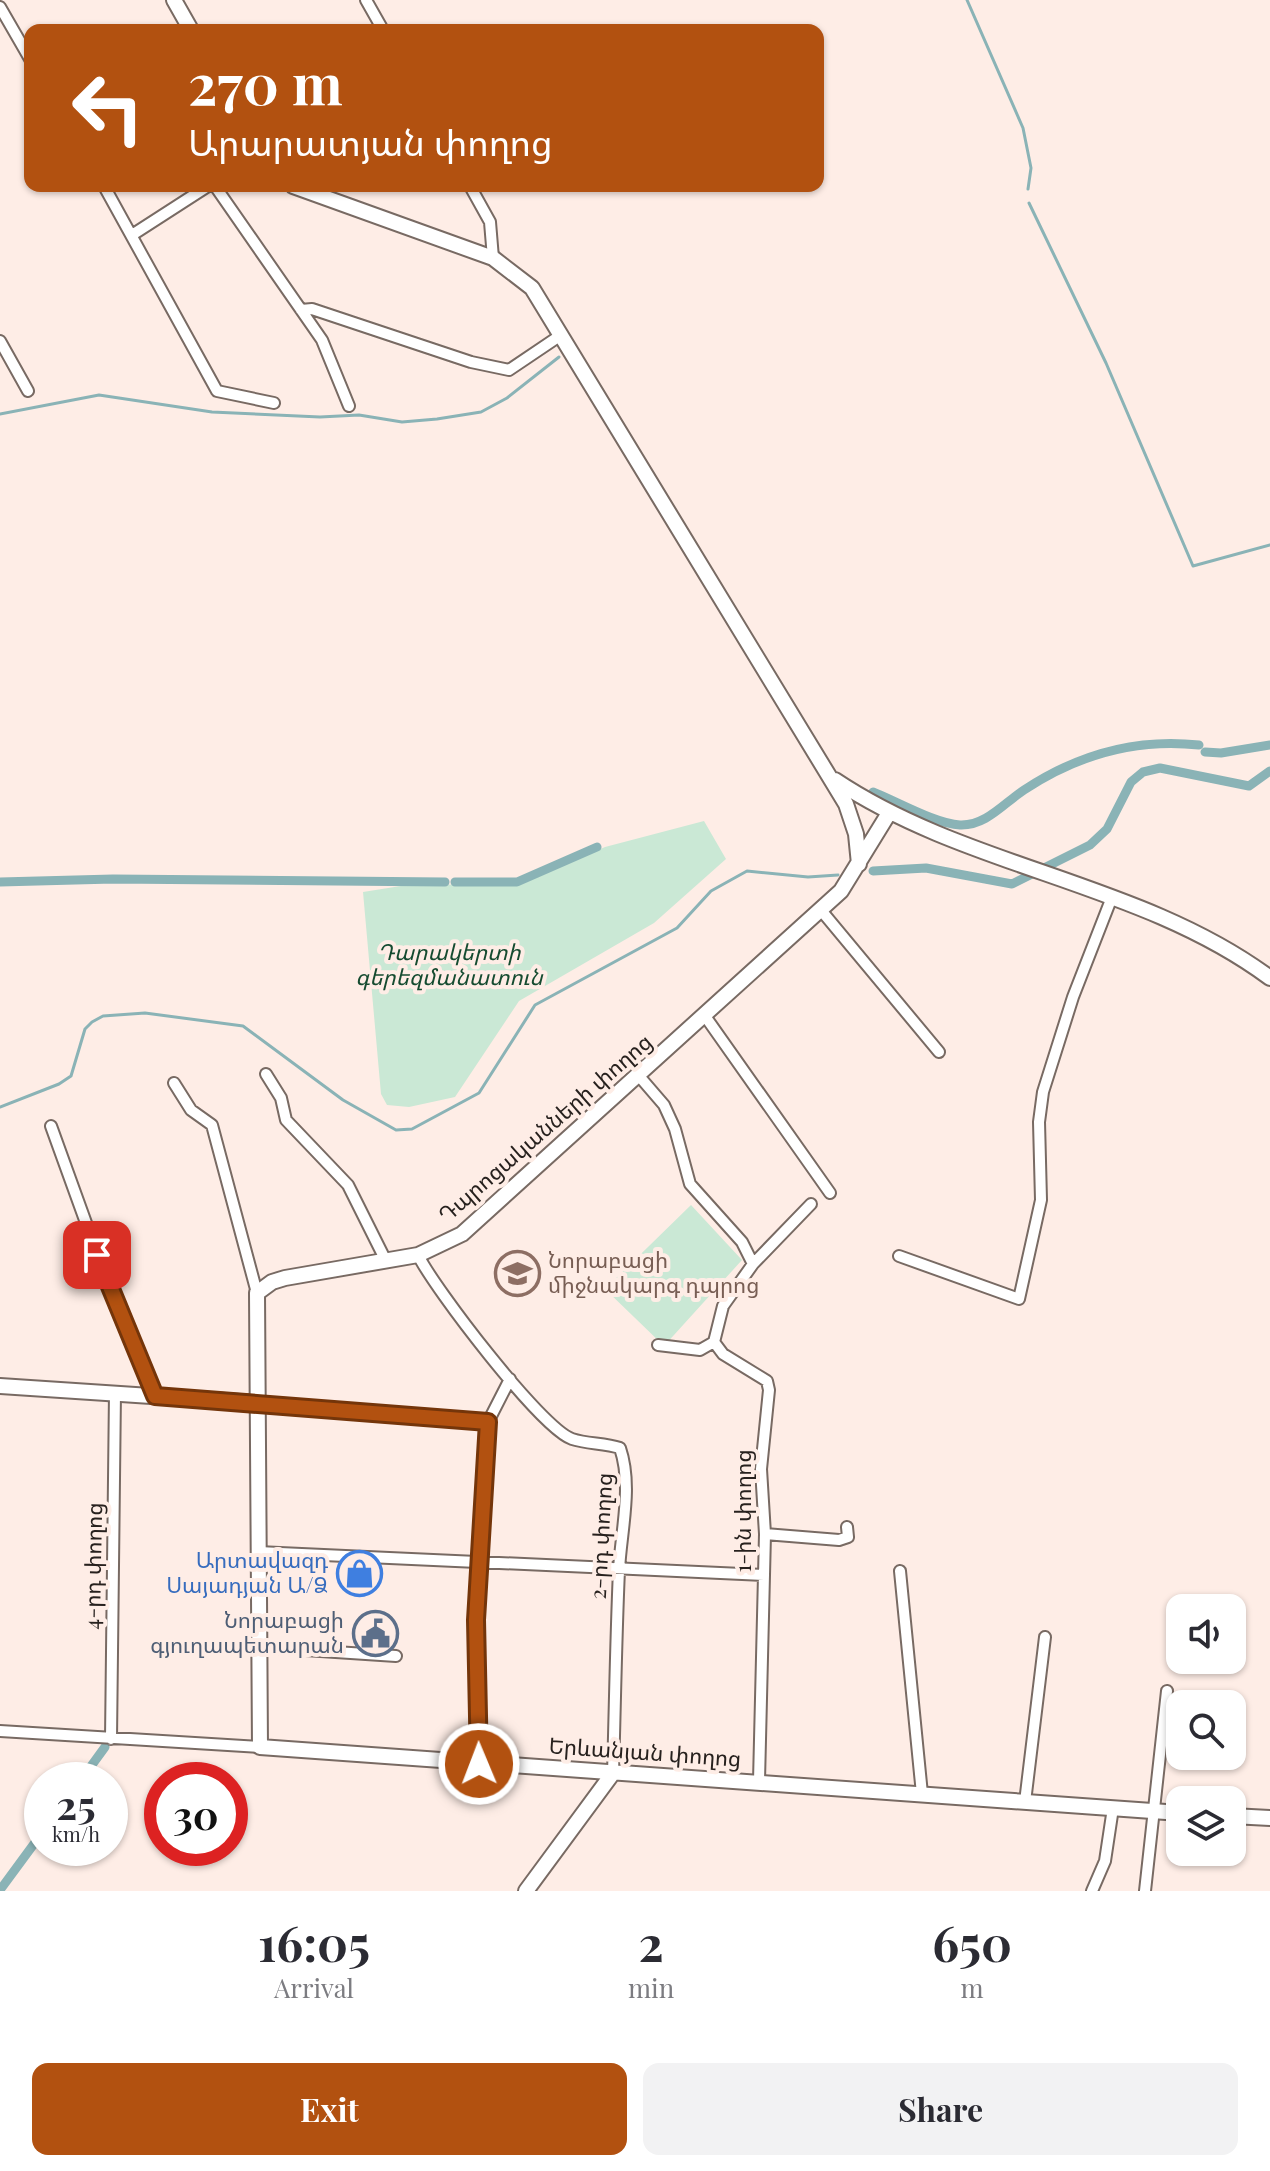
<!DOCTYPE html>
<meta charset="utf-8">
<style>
:root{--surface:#fff;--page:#f2f2f3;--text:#2b2b33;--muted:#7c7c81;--accent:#b25110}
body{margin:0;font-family:"Playfair Display","Noto Sans Armenian",serif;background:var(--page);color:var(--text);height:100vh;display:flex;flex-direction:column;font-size:30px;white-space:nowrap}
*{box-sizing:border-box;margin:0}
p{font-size:26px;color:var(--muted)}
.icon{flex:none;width:44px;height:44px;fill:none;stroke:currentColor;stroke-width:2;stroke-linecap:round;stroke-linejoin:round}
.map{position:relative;height:1891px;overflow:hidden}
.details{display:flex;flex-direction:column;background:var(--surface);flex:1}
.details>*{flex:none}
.top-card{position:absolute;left:24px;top:24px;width:800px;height:168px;border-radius:16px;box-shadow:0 2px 6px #0004;background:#b25110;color:#fff;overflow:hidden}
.controls{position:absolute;left:1166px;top:1594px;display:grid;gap:16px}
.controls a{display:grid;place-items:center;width:80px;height:80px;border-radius:16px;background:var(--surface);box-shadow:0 2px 6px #0004;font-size:40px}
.speed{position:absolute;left:24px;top:1762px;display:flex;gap:16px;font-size:40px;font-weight:700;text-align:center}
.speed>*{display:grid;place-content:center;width:104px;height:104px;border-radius:50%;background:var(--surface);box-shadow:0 2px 6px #0004;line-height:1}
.speed small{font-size:20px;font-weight:400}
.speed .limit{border:12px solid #d22;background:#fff;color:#111}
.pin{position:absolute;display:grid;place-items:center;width:68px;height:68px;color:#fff;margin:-34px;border-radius:16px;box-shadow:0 4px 12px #0006}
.me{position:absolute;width:88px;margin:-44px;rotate:359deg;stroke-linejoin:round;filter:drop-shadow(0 0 6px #0008)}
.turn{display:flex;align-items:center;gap:28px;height:168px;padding:0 32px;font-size:36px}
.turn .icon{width:104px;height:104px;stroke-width:2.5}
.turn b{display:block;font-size:56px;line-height:68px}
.eta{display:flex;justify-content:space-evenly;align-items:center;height:136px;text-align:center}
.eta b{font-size:48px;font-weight:700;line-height:56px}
.primary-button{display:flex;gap:16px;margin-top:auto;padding:16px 32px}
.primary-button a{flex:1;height:92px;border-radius:16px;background:var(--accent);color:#fff;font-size:32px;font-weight:700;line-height:92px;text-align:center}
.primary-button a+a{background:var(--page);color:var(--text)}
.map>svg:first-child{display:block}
.green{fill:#cae8d5}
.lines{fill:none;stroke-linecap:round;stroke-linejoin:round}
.stream{stroke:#8ab3b6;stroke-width:3}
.canal{stroke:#8ab3b6;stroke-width:9}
.minor-casing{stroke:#786a63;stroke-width:14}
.secondary-casing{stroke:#786a63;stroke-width:18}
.minor{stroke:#fff;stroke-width:10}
.secondary{stroke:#fff;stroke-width:14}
.route-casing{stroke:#74350a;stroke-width:20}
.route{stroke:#b25110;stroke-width:14}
.labels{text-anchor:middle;stroke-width:8;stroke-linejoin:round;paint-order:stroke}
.park-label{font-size:22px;font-style:italic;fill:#154b30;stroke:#feede6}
.street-label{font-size:22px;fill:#27211e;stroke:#feede6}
.education-label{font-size:22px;fill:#785e54;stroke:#feede6;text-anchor:start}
.shop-label{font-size:22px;fill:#366cbe;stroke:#feede6;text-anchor:end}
.service-label{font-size:22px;fill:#4e5e75;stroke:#feede6;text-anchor:end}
</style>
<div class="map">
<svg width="1270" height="1891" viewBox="0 0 1270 1891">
<rect width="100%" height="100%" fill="#feede6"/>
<!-- green -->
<path class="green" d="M 704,821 L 726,859 L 654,923 L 519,1001 L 455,1097 L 409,1107 L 387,1105 L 381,1094 L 363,892 L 407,885 L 522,884 L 605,847 Z
M 691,1205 L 742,1260 L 664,1346 L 605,1289 Z"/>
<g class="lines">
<!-- stream -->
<path class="stream" d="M 967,0 L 1023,128 L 1031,168 L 1028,189
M 1029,203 L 1106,363 L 1193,566 L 1270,545
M 0,414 L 99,395 L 212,412 L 320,417 L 359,415 L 402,422 L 437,419 L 481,412 L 507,398 L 559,357
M 0,1107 L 59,1084 L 71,1076 L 85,1029 L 92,1022 L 103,1016 L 145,1013 L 243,1026 L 343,1100 L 396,1130 L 412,1129 L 479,1093 L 535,1005 L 677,928 L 711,891 L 747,871 L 808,877 L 838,875"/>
<!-- canal -->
<path class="canal" d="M 1205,752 L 1221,753 L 1270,745
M 873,792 C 896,801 936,824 960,825 C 986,826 1004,803 1024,790 C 1077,755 1136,738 1199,745
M 873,871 L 926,868 L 1012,884 L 1090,845 L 1107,829 L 1131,782 L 1143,772 L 1160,768 L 1249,786 L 1270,771
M 0,882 L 113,879 L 445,882
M 455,882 L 517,882 L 597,847
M 81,1780 L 105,1747
M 0,1890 L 42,1833"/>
<defs>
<path id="minor" d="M 366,0 L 383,30
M 0,7 L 30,59
M 104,186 L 217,391 L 274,403
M 215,186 L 322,340 L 349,406
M 470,186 L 490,222 L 493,258
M 132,235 L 208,186
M 301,310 L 312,309 L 471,362 L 509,370 L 561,335
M 0,341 L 28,391
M 820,909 L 939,1052
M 705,1016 L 830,1193
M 266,1074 L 281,1098 L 286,1120 L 348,1185 L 386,1261
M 639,1076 L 664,1105 L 675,1129 L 690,1184 L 742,1242 L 753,1264 L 723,1306 L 714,1342 L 723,1354 L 767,1381 L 769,1390 L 761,1469 L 765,1534 L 759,1781
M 174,1083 L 191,1110 L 212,1125 L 257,1293
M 51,1126 L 107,1281 L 155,1396
M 418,1255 C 434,1288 541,1428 572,1439 C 587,1444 604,1443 620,1448 C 633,1486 621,1531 619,1570 C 616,1637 615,1705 613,1773
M 899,1256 L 1019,1299 L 1041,1200 L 1039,1122 L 1043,1092 L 1073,997 L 1112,897
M 753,1264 L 811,1204
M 658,1345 L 700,1350 L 714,1342
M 257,1403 L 488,1422
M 765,1534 L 839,1540 L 848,1537 L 847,1527
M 258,1552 L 764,1575
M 900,1571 L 922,1794
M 260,1647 L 396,1656
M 0,1731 L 260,1747
M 111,1739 L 115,1392
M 479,1764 L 476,1620 L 488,1422 L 510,1379
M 1025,1802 L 1045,1637
M 1092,1891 L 1105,1861 L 1113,1808
M 1145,1891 L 1167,1691"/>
<path id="secondary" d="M 174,0 L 191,30
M 293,186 L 493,258 L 532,288 L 846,804 L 856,834 L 859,864
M 835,780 C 968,869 1141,882 1270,978
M 889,813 L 841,891 L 462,1234 L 418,1255 L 285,1278 L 272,1282 L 257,1293 L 260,1747 L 1180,1813
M 0,1386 L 257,1403
M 1232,1816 L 1270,1818
M 526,1891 L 613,1773"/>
</defs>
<!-- minor casing -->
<use href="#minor" class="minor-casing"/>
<!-- secondary casing -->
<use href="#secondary" class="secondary-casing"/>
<!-- minor -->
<use href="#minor" class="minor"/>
<!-- secondary -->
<use href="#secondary" class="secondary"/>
</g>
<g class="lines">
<defs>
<path id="route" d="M 97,1255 L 155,1396 L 488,1422 L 476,1620 L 479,1764"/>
</defs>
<!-- route casing -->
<use href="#route" class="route-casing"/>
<!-- route -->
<use href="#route" class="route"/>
</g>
<!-- icons -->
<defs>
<symbol id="school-ring" viewBox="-11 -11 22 22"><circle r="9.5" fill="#feede6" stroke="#8d6e63" stroke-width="1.5"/><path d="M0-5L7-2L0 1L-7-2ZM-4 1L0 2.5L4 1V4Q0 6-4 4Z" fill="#8d6e63"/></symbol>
<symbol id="shop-ring" viewBox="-11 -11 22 22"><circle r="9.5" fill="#feede6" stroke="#3f7fe0" stroke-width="1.5"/><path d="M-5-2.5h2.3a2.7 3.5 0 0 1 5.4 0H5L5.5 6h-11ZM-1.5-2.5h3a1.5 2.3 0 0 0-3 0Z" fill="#3f7fe0"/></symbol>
<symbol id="civic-ring" viewBox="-11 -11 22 22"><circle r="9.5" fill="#feede6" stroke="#5c6f8a" stroke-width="1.5"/><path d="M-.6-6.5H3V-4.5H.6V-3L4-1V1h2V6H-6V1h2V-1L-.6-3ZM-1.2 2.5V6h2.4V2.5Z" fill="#5c6f8a"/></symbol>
</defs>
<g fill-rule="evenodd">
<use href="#school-ring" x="492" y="1248" width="51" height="51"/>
<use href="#shop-ring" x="334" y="1548" width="51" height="51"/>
<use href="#civic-ring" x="350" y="1608" width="51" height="51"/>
</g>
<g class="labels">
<!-- park labels -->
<g class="park-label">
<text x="449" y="960">Դարակերտի<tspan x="449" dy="25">գերեզմանատուն</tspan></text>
</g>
<!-- street labels -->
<g class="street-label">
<text transform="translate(545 1128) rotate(-41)" y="8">Դպրոցականների փողոց</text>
<text transform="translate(743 1511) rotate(-90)" y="8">1-ին փողոց</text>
<text transform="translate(601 1536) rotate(-87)" y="8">2-րդ փողոց</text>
<text transform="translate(93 1566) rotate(-89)" y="8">4-րդ փողոց</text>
<text transform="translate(645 1752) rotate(4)" y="8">Երևանյան փողոց</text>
</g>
<!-- education labels -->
<g class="education-label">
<text x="548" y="1268">Նորաբացի<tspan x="548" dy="25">միջնակարգ դպրոց</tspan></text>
</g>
<!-- shop labels -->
<g class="shop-label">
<text x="328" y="1568">Արտավազդ<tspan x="328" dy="25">Սայադյան Ա/Ձ</tspan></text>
</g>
<!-- service labels -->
<g class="service-label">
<text x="344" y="1628">Նորաբացի<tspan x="344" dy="25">գյուղապետարան</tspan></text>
</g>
</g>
</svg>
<div class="controls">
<a><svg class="icon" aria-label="sound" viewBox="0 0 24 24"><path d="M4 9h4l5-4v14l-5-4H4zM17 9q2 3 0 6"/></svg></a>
<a><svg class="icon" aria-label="search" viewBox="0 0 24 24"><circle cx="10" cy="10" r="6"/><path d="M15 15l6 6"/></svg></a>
<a><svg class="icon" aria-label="layers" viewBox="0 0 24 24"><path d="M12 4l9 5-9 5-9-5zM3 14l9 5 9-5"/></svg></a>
</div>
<div class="speed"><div>25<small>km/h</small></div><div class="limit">30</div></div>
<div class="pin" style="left:97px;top:1255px;background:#d93025"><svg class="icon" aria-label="arrive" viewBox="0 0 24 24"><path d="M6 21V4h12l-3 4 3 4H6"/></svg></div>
<svg class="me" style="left:479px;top:1764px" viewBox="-20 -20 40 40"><circle r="17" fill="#b25110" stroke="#fff" stroke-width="3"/><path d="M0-11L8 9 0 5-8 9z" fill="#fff"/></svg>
<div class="top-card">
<div class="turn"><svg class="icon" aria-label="left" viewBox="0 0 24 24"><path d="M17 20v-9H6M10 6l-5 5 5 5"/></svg><div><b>270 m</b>Արարատյան փողոց</div></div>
</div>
</div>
<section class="details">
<div class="eta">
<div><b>16:05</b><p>Arrival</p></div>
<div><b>2</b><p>min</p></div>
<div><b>650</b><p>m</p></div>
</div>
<div class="primary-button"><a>Exit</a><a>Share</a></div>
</section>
